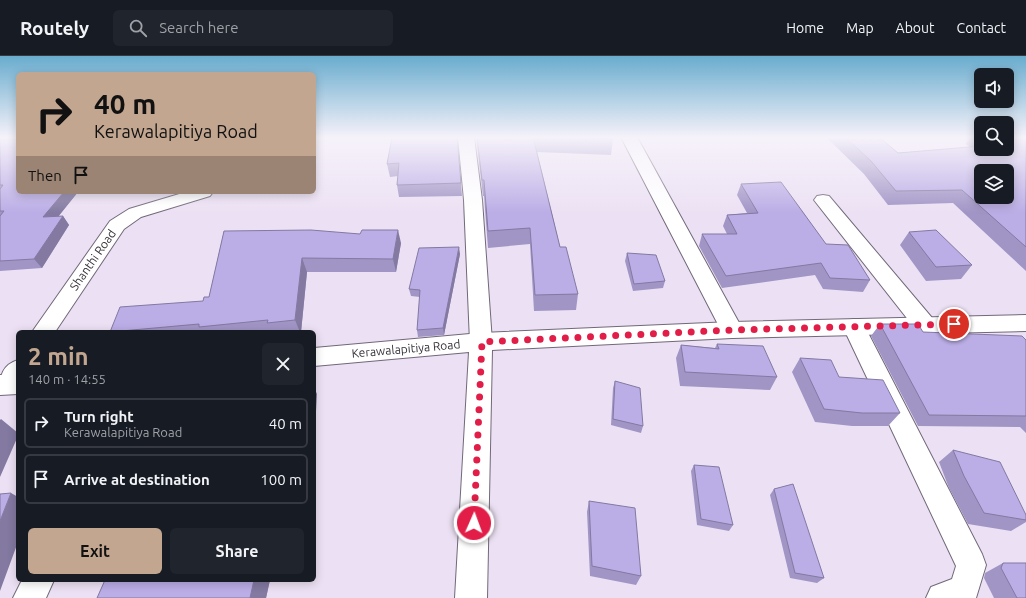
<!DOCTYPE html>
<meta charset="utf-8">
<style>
:root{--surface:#171b24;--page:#20242c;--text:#f1f3f6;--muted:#9ea1a6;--line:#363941;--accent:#c2a690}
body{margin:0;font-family:Ubuntu,sans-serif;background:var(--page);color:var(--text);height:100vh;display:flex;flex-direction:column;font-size:15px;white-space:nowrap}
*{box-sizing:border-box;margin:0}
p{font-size:13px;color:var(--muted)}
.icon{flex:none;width:22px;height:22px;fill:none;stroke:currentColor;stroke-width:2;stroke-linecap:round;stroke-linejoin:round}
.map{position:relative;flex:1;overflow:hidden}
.sheet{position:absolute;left:16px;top:274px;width:300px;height:252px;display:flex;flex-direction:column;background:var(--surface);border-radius:6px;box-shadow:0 2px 10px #0003}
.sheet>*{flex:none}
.top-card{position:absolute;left:16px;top:16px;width:300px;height:122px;border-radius:6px;box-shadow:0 2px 10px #0003;background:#c2a690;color:#111;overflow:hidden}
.fabs{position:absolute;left:974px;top:12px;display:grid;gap:8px}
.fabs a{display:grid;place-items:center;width:40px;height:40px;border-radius:6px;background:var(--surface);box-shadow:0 2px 10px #0003;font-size:20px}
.pin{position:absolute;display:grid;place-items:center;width:34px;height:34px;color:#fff;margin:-17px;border:2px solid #fff;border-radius:50%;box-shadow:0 1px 4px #0007}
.me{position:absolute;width:44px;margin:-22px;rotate:2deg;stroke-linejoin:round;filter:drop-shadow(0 0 3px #0008)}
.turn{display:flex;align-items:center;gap:14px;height:84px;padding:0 12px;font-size:18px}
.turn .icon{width:52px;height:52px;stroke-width:2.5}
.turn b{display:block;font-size:28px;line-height:34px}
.then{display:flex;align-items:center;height:38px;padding:0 12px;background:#0003;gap:8px;font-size:15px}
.round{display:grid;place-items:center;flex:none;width:42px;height:42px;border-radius:6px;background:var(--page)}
.head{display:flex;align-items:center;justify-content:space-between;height:68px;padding:0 12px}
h1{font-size:24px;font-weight:700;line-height:30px;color:var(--accent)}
.primary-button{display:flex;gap:8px;margin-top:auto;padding:8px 12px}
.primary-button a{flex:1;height:46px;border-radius:6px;background:var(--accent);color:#111;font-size:16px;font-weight:700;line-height:46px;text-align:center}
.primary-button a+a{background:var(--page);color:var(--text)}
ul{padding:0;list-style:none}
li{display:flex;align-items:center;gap:12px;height:50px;margin:0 8px 6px;padding:0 4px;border:2px solid var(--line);border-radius:6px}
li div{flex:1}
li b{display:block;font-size:15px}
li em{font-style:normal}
header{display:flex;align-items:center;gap:24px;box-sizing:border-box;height:56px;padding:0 20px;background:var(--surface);border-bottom:1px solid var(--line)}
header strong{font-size:19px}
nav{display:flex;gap:22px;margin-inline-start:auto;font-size:14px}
.search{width:280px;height:36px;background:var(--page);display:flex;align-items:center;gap:10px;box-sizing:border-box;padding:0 14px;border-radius:6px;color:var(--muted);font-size:15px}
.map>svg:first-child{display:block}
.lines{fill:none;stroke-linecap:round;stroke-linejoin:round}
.street-casing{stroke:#716878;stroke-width:2}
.secondary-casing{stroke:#716878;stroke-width:2}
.street{fill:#fff;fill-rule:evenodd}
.secondary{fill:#fff;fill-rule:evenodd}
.wall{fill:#a195c6}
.shaded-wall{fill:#8379a1}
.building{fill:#bbade6;stroke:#8379a1;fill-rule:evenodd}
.route{stroke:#e11d48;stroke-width:7;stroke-dasharray:0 12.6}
.labels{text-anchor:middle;stroke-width:3.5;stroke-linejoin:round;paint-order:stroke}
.street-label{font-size:12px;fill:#363239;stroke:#fff}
</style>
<header>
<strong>Routely</strong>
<div class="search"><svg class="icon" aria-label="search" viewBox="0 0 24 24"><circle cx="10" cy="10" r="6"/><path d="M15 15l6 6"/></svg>Search here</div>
<nav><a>Home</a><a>Map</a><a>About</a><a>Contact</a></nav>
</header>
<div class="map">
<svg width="1026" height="542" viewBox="0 0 1026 542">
<rect width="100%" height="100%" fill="#ece1f4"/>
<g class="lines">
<defs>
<path id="street" d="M 458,81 L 474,81 L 482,144 L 492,286 L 489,292 L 481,295 L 473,292 L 470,286 L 464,144 Z
M 621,81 L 637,81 L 743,274 L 740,280 L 732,282 L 724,280 Z
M 186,136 L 213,136 L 210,140 L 141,161 L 124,173 L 55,276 L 32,276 L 110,165 L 129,153 Z
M 823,139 L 829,140 L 933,263 L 936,269 L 933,275 L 925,277 L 917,275 L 814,144 L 817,140 Z
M 854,263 L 862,265 L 865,271 L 982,498 L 986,509 L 976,542 L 926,542 L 931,531 L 952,523 L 956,510 L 843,271 L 846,265 Z
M 18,304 L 18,333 C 14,339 6,337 0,335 C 0,320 2,309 18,304 Z
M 22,524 L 54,524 L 46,542 L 13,542 Z"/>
<path id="secondary" d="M 1026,259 L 1026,275 L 732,282 L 492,294 L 487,542 L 455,542 L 469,296 L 314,310 L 314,292 L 481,277 L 732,266 Z
M 18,318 L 18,338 L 0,339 L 0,319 Z"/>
</defs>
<!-- street casing -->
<use href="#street" class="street-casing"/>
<!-- secondary casing -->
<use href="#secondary" class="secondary-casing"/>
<!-- street -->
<use href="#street" class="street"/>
<!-- secondary -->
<use href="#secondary" class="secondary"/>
</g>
<!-- wall -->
<path class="wall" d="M 0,81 L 18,136 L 78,136 L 58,160 L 63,160 L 69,169 L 42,212 L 0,215 Z
M 457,81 L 462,140 L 399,141 L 397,129 L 398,120 L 390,121 L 387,108 Z
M 476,81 L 613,81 L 613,83 L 611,99 L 537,96 L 560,191 L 578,238 L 576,254 L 534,255 L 530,188 L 488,192 L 484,140 L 483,140 Z
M 826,81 L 879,81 L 898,97 L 970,91 L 966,88 L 970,81 L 981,81 L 981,93 L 1026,81 L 1026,215 L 953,147 L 888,149 L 864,118 Z
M 741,128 L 826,188 L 870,224 L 863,236 L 823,233 L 815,219 L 722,232 L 699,190 L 702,178 L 727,178 L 723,170 L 727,159 L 747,157 L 737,139 Z
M 224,175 L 401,187 L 396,216 L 307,216 L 301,276 L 110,276 L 203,245 L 209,241 Z
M 909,176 L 972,209 L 961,223 L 926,225 L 900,189 Z
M 627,197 L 665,225 L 663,232 L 633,235 L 625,205 Z
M 460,198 L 444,279 L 418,281 L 417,274 L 420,241 L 411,240 L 409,233 Z
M 880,268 L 923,276 L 1026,284 L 1026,377 L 1020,371 L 918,370 L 871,280 Z
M 717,288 L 777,321 L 770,334 L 680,330 L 676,302 L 681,289 L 715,292 Z
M 800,302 L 839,321 L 900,357 L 888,370 L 852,370 L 815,366 L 792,316 Z
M 615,325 L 643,370 L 641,377 L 611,369 L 613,332 Z
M 953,394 L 1026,459 L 1026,466 L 1011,475 L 968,468 L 949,432 L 939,406 Z
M 694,409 L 733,469 L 729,475 L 697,469 L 691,415 Z
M 774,433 L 824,522 L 817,527 L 790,522 L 770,439 Z
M 589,445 L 641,520 L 636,529 L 590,520 L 587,456 Z
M 1003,507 L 1026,542 L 994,542 L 984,522 L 985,517 Z
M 77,524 L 270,524 L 266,542 L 97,542 L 104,526 L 79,525 Z"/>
<!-- shaded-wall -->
<path class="shaded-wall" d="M 64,136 L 78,136 L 50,171 L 43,161 Z
M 63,160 L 69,169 L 42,212 L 34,203 Z
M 398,174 L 401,187 L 396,216 L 393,203 Z
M 459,191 L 460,198 L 444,279 L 443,272 Z
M 302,202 L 307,216 L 301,276 L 300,276 L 295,264 Z
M 314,331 L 317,338 L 315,373 L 314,371 Z
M 1,363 L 18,377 L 18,380 L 0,421 L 0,364 Z
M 11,437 L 18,441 L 18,486 L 0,535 L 0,465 Z
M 254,524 L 270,524 L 266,542 L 250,542 Z"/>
<!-- building -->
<path class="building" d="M 0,81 L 18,81 L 18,136 L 64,136 L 43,161 L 63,160 L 34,203 L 0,205 L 0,160 L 4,155 L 0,155 L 0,133 L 3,129 L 0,129 Z
M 392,81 L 457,81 L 461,127 L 397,129 L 399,107 L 387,108 Z
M 477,81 L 533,81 L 560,191 L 566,191 L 578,238 L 535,239 L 530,172 L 488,175 L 484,124 L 482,124 Z
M 551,81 L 613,81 L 613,83 Z
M 845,81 L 879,81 L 898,97 L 981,90 L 981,93 L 1007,93 L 1007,81 L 1026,81 L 1026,191 L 962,134 L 896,135 L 871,105 ZM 981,115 L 1007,115 L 1007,141 L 981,141 Z
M 781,126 L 826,188 L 848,189 L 870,224 L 830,222 L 821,207 L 726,220 L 702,178 L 737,178 L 727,159 L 758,157 L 741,128 Z
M 311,174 L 360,178 L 362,174 L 398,174 L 393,203 L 302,202 L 295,264 L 267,267 L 268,264 L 199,271 L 199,268 L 110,276 L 120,251 L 203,245 L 204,241 L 209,241 L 224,175 Z
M 936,174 L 972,209 L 936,211 L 909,176 Z
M 459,191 L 443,272 L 417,274 L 420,234 L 409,233 L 419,192 Z
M 627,197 L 656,199 L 665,225 L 634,228 Z
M 880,268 L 918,268 L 923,276 L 1022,280 L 1026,284 L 1026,360 L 929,359 Z
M 717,288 L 763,290 L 777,321 L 685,316 L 681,289 L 719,293 Z
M 800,302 L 831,304 L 839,321 L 883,324 L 900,357 L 862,357 L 824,353 Z
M 615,325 L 640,332 L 643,370 L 613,363 Z
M 953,394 L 1000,406 L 1026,459 L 1026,464 L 984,457 L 964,420 Z
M 694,409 L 719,411 L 733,469 L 701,463 Z
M 793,428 L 824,522 L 795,517 L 774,433 Z
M 11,437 L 0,465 L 0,438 Z
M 589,445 L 635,452 L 641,520 L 592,510 Z
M 1003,507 L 1026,507 L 1026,542 L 1017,542 L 1001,512 Z
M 105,524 L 254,524 L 250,542 L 97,542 Z"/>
<!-- sky -->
<linearGradient id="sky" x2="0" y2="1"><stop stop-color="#69acce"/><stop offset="0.52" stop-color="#f6f2fa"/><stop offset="1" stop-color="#f6f2fa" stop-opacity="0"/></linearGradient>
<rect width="1026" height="157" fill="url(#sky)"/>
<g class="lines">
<!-- route -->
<path class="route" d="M 474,467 L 482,286 L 732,274 L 954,268"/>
</g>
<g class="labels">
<!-- street labels -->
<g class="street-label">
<text transform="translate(93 204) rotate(-55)" y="4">Shanthi Road</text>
<text transform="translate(406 293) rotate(-5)" y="4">Kerawalapitiya Road</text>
</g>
</g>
</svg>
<div class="fabs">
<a><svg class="icon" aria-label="sound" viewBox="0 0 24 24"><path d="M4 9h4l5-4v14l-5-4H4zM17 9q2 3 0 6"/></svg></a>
<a><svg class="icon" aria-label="search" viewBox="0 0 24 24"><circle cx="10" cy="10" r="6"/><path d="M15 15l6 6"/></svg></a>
<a><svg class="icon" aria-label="layers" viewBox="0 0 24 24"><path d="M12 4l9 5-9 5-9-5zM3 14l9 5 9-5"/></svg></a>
</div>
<div class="pin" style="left:954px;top:268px;background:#d93025"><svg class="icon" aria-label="arrive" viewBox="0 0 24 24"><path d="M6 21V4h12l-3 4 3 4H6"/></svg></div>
<svg class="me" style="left:474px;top:467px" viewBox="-20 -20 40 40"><circle r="17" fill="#e11d48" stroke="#fff" stroke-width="3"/><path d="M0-11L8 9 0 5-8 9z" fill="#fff"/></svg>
<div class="top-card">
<div class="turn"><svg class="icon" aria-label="right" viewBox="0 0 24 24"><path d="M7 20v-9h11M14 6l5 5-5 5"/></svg><div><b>40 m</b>Kerawalapitiya Road</div></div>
<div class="then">Then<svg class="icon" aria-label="arrive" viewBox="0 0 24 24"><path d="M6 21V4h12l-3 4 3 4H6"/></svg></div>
</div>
<section class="sheet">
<div class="head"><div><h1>2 min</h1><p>140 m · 14:55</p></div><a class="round"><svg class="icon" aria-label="close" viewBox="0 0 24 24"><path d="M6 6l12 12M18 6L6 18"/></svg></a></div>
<ul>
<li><svg class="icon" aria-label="right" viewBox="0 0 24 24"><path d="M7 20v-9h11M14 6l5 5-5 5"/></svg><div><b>Turn right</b><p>Kerawalapitiya Road</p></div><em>40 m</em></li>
<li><svg class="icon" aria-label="arrive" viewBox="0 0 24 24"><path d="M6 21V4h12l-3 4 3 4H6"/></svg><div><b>Arrive at destination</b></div><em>100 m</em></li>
</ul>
<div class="primary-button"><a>Exit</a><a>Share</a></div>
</section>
</div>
